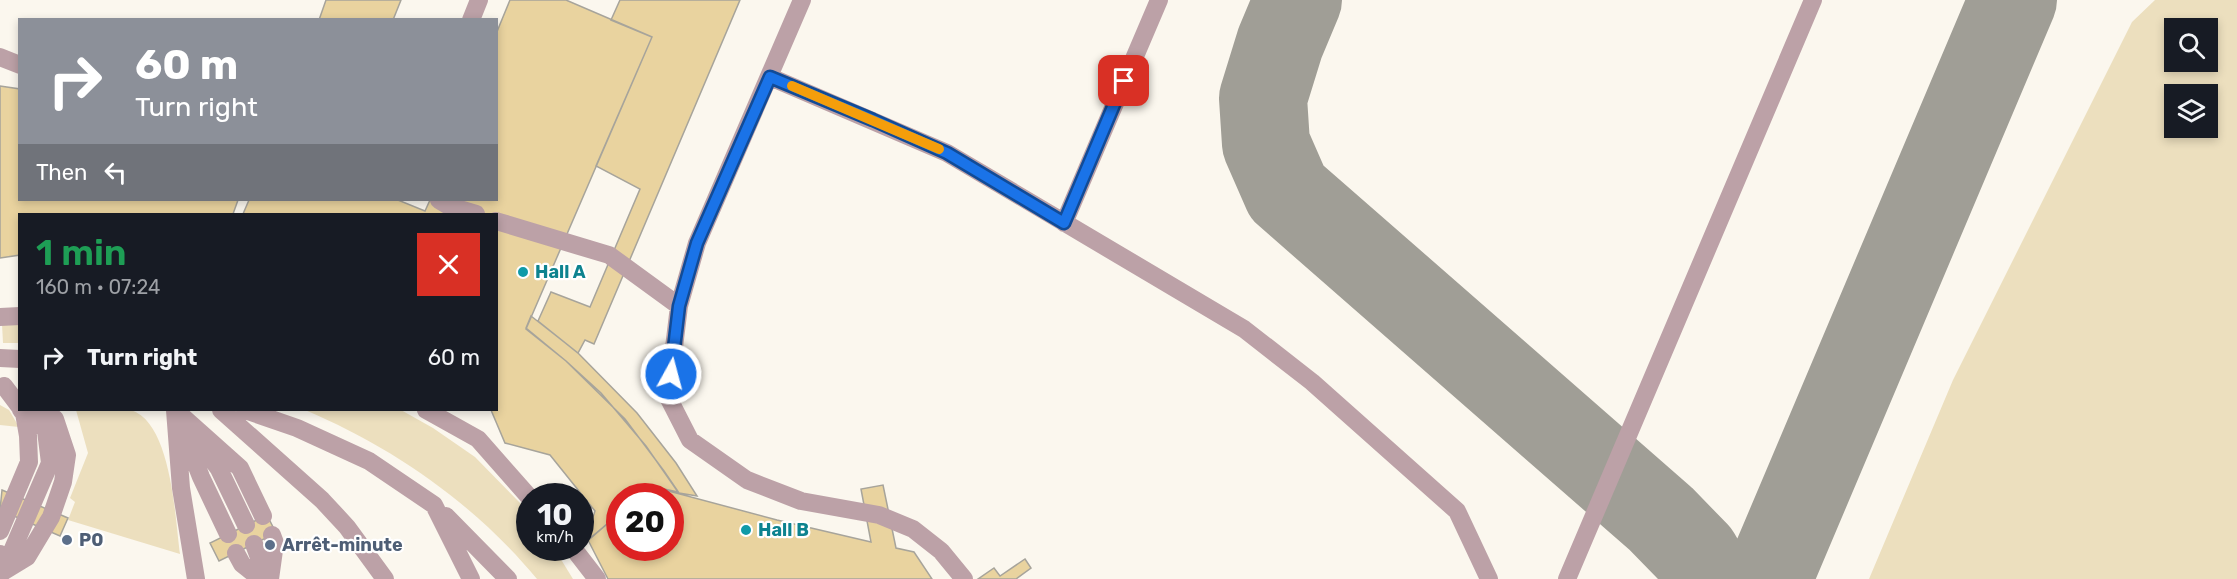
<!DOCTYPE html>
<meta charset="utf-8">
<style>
:root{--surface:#171b24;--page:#242831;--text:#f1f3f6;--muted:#9ea1a6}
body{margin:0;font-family:Rubik,sans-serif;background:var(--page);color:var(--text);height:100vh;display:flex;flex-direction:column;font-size:22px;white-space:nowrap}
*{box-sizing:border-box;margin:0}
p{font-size:20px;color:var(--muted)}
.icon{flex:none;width:33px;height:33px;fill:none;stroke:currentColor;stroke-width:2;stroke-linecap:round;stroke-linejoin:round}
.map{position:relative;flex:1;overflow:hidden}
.details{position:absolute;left:18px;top:213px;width:480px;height:198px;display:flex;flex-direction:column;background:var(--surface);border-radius:0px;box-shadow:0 3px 9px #0003}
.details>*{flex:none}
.top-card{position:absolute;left:18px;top:18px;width:480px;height:183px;border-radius:0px;box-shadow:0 3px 9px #0003;background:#8c9099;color:#fff;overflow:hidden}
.tools{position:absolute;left:2164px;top:18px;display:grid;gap:12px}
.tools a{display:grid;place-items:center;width:54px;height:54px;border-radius:0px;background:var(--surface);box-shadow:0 3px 9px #0003;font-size:30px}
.speed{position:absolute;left:516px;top:483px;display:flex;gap:12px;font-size:30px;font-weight:700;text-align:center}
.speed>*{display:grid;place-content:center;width:78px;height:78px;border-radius:50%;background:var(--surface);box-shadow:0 3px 9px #0003;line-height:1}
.speed small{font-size:15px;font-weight:400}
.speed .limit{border:9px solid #d22;background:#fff;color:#111}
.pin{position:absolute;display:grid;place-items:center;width:51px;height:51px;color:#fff;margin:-26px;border-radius:12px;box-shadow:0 3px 9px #0006}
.me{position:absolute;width:66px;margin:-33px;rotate:7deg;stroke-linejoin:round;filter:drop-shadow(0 0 4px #0008)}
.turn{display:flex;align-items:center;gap:21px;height:126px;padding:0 18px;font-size:27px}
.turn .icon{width:78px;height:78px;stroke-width:2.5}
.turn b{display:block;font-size:42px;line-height:51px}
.then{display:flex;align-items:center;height:57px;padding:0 18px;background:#0003;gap:12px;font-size:22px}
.round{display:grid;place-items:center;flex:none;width:63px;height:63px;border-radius:0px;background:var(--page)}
.head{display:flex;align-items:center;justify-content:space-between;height:102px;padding:0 18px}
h1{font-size:36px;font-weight:600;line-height:45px;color:#1e9e55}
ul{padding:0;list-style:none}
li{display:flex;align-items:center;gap:18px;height:84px;padding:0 18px}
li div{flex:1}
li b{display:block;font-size:22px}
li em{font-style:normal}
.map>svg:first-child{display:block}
.green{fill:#ecdfbe;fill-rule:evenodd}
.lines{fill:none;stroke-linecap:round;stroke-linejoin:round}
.taxiway{stroke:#a09e96;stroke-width:88}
.building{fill:#e9d39f;stroke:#a7a49b;stroke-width:1.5}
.minor{stroke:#bca1a7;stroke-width:18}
.route-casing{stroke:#114b97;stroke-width:15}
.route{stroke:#1a73e8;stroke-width:10}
.slow{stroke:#f59e0b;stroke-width:10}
.culture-dot{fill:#0f9aa8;stroke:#fff;stroke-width:2}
.service-dot{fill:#5c6f8a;stroke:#fff;stroke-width:2}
.labels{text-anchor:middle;stroke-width:4.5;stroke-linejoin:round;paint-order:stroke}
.culture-label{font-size:18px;font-weight:bold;fill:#0d838f;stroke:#fff;text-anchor:start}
.service-label{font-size:18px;font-weight:bold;fill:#4e5e75;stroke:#fff;text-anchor:start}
</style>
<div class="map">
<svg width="2237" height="579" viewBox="0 0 2237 579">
<rect width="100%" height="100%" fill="#fbf7ee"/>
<!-- green -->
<path class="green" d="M 2155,0 L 2237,0 L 2237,579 L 1869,579 L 1953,380 L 2132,22 ZM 2175,28 L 2208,28 L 2208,62 L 2175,62 ZM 2175,94 L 2208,94 L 2208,128 L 2175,128 Z
M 2,324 L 19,324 L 19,343 L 3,343 Z
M 0,405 L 9,410 L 19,427 L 0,425 Z
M 76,410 C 91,409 118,406 131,410 C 172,423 175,519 180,554 L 68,520 L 75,502 L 70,498 L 88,453 Z
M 305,410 L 401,410 L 433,428 L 475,457 L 525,508 L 529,514 L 530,548 L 554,548 L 573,579 L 537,579 C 476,505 393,447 305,410 Z"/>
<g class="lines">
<!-- taxiway -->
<path class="taxiway" d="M 1298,0 L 1280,43 L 1263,98 L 1266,144 L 1287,192 L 1661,519 L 1696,555 L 1710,579
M 1768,579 L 2013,0"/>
</g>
<!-- building -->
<path class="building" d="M 326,0 L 401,0 L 393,20 L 319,20 Z
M 510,0 L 566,0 L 652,37 L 526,329 L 566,361 L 601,393 L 646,446 L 678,492 L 650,486 L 638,496 L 620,496 L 620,513 L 584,544 L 595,511 L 550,455 L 505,443 L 491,410 L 496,410 L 496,214 L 243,214 L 249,200 L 398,200 L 425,211 L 430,200 L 496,200 L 496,34 Z
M 620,0 L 740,0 L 594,344 L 585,340 L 578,353 L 538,321 L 551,292 L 590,307 L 640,189 L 596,166 L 652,37 L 611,20 Z
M 0,86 L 20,89 L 20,200 L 238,200 L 233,214 L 20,214 L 20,255 L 0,258 Z
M 531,316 L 578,353 L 637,413 L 676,463 L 697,496 L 679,493 L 664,471 L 625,419 L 566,361 L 526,328 Z
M 883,485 L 896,548 L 914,552 L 932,579 L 608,579 L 588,540 L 620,513 L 620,548 L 670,548 L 670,496 L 638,496 L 650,486 L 777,520 L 871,542 L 861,489 Z
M 2,490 L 68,518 L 60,536 L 0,510 Z
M 267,515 L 276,533 L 219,561 L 210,543 Z
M 1025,559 L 1031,568 L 1016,579 L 978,579 L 994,568 L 1000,576 Z"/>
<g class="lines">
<!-- minor -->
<path class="minor" d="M 802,0 L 697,243 L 679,306 L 668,397 L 690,440 L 747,480 L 801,501 L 879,515 L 913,529 L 941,551 L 964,579
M 471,20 L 479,0
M 0,57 L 20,65
M 770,77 L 947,153 L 1244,329 L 1312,382 L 1457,511 L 1489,579
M 439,200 L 449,206 L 476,214
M 496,221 L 609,255 L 679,306
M 1064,223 L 1159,0
M 0,317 L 20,316
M 0,358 L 20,359
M 4,386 L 20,407
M 175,410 L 181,488 L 196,579
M 175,410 L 240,468 L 263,516
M 221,410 L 322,500 L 347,527 L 385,579
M 245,410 L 297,428 L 369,461 L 434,505 L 471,579
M 426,410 L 478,439 L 530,498
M 183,431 L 201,477 L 228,534
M 200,443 L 219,469 L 246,525
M 446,516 L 508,579
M 0,531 L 29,462 L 28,436 L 24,413 L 21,410
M 254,544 L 267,579
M 573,548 L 597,579
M 236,553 L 242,564 L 261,579
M 0,554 L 4,571 L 27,557 L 51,517 L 63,482 L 67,455 L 55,419 L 43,410
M 3,572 L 50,463 L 46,431 L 32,410
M 270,579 L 275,543 L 272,535
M 1567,579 L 1813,0"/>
</g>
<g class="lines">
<defs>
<path id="route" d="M 671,374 L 679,306 L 697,243 L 770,77 L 873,120 L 947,153 L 1064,223 L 1124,81"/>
</defs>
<!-- route casing -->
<use href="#route" class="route-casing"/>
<!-- route -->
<use href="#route" class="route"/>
<!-- slow -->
<path class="slow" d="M 792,86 L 939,149"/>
</g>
<!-- markers -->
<g class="culture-dot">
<circle cx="523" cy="272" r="6"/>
<circle cx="746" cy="530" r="6"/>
</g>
<g class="service-dot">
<circle cx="67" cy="540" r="6"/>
<circle cx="270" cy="545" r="6"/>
</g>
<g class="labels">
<!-- culture labels -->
<g class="culture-label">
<text x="535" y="278">Hall A</text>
<text x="758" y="536">Hall B</text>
</g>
<!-- service labels -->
<g class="service-label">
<text x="79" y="546">P0</text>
<text x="282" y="551">Arrêt-minute</text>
</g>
</g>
</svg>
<div class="tools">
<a><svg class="icon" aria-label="search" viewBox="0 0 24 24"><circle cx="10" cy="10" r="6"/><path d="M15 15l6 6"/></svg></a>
<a><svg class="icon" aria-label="layers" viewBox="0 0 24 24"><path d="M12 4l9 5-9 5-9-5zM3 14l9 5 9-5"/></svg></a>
</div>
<div class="speed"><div>10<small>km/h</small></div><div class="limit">20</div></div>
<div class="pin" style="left:1124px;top:81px;background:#d93025"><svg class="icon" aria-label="arrive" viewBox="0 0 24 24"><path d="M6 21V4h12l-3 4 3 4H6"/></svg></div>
<svg class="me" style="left:671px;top:374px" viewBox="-20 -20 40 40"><circle r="17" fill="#1a73e8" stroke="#fff" stroke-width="3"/><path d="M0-11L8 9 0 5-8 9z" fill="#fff"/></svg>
<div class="top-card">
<div class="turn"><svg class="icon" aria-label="right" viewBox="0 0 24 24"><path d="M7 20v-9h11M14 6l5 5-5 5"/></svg><div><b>60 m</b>Turn right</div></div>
<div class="then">Then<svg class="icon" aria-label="left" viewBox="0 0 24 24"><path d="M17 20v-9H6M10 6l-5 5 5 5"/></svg></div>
</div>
<section class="details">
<div class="head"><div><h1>1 min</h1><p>160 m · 07:24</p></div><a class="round" style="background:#d93025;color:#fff"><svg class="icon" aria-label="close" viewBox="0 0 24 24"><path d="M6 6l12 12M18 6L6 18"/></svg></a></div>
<ul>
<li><svg class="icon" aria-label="right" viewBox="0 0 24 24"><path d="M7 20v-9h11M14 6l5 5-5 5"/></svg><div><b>Turn right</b></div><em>60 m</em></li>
</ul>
</section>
</div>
